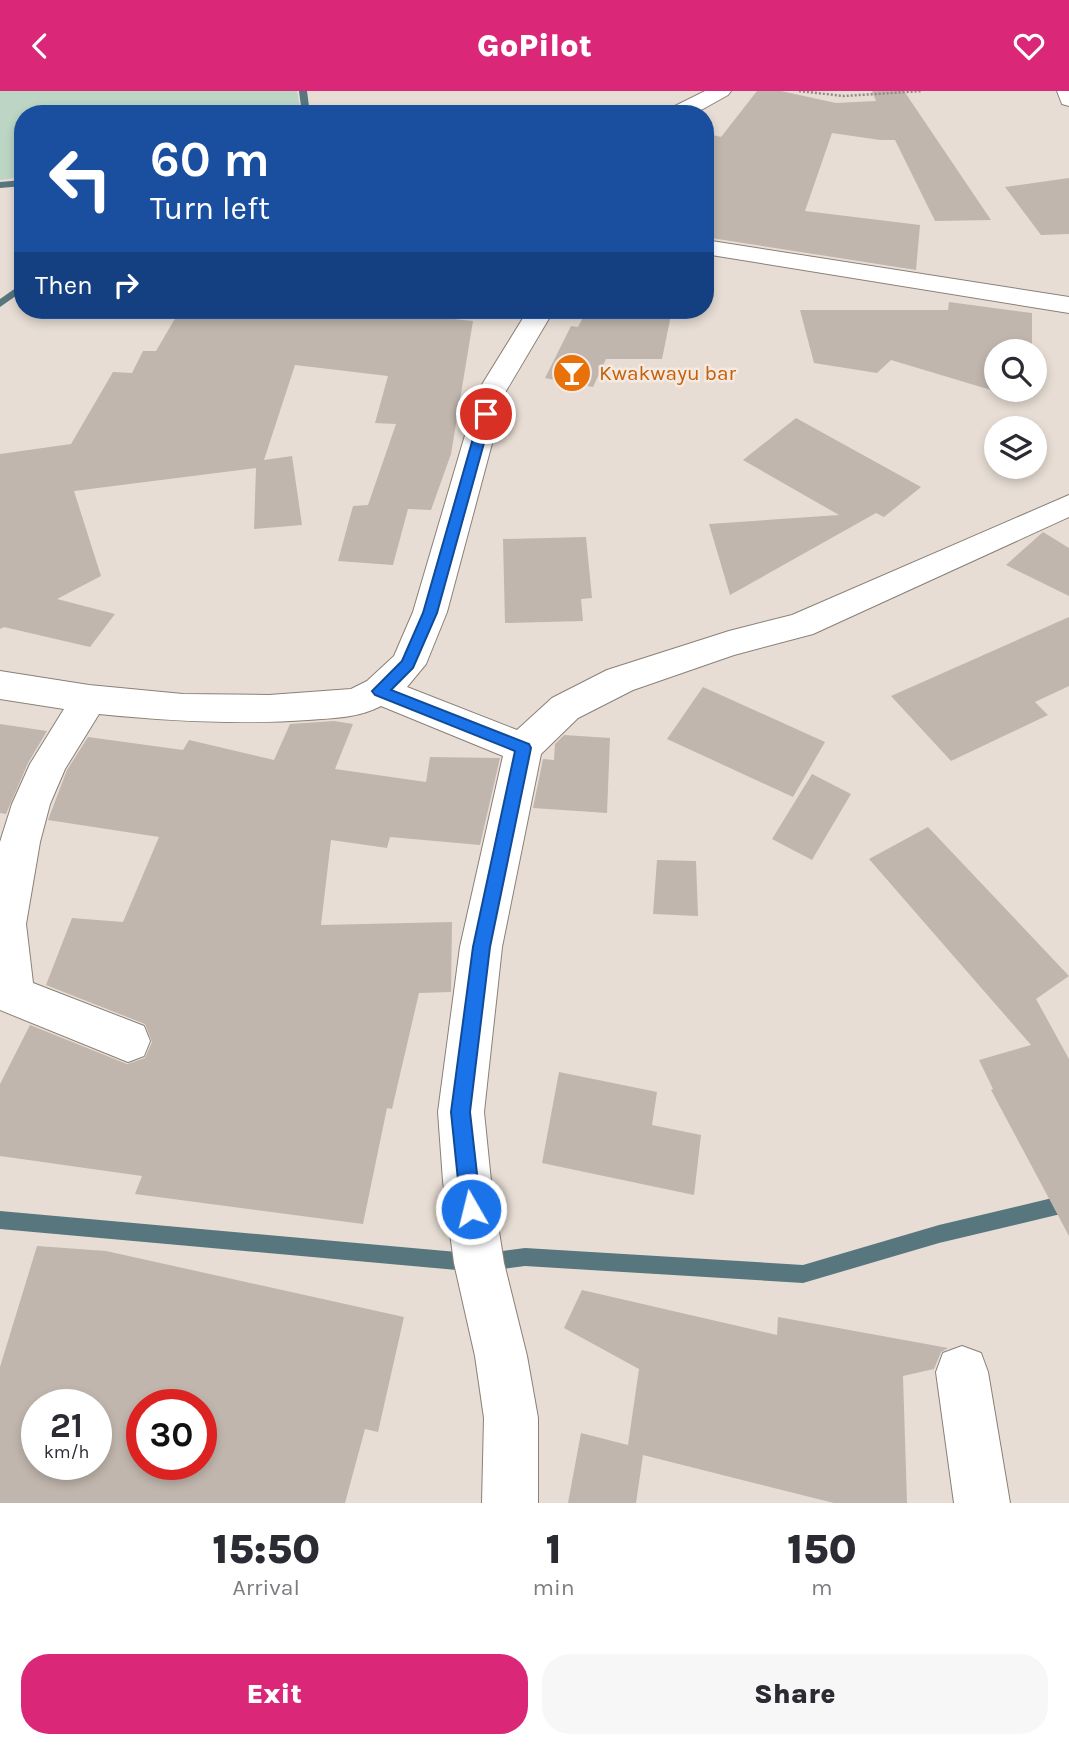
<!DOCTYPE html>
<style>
:root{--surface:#fff;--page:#f7f7f7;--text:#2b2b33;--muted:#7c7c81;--accent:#db2777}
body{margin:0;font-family:Karla,sans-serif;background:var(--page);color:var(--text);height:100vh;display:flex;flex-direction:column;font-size:26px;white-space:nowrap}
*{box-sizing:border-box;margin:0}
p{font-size:23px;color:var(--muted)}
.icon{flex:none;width:38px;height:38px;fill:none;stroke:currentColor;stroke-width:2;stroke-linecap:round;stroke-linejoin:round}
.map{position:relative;height:1412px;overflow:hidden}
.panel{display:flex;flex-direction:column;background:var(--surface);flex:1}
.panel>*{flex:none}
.guide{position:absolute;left:14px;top:14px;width:700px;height:214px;border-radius:28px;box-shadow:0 4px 10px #0003;background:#1a4fa0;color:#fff;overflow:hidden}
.fabs{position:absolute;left:984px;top:248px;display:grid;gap:14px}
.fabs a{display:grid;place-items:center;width:63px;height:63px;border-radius:50%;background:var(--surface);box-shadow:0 4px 10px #0003;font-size:35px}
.speed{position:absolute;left:21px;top:1298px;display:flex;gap:14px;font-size:35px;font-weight:700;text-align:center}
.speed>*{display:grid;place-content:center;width:91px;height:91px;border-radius:50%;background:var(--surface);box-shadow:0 4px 10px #0003;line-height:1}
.speed small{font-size:18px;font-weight:400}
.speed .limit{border:10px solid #d22;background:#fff;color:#111}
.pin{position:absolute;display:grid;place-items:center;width:60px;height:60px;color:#fff;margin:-30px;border:4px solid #fff;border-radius:50%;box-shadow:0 2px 7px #0007}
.me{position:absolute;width:77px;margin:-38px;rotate:352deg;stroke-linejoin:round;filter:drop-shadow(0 0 5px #0008)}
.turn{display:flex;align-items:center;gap:24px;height:147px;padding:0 21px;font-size:32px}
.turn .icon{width:91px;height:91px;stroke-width:2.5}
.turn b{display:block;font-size:49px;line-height:60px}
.then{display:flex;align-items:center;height:66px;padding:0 21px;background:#0003;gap:14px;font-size:26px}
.eta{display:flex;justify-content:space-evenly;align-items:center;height:119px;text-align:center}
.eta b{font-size:42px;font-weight:800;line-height:49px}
.button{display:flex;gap:14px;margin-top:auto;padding:14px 21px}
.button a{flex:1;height:80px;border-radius:28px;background:var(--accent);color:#fff;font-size:28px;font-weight:800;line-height:80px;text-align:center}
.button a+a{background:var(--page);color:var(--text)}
header{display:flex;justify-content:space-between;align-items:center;height:91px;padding:0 21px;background:var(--accent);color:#fff;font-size:32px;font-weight:800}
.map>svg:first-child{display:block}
.green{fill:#bcd5c4}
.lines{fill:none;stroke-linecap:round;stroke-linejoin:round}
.stream{fill:#58767e;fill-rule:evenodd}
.building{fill:#c0b6ad;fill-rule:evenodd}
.street-casing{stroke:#898077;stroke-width:2}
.path{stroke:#928b84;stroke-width:2.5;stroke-dasharray:2 2;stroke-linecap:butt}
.street{fill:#fff;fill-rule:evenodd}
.route{fill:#1a73e8;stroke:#114b97;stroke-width:2}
.labels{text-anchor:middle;stroke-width:5;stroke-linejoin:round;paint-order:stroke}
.far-food-label{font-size:21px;fill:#c56008;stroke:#f5eae1;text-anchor:start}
</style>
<header><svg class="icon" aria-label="back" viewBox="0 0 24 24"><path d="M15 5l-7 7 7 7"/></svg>GoPilot<svg class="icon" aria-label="heart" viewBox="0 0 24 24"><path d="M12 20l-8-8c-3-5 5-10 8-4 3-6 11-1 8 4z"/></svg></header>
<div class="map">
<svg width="1069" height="1412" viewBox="0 0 1069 1412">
<rect width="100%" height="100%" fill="#e7ddd4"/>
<!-- green -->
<path class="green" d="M 0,0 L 297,0 L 301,23 L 23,23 L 23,86 L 0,89 Z"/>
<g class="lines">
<!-- stream -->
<path class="stream" d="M 299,0 L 307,0 L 310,23 L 302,23 Z
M 23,89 L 23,95 L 0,97 L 0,91 Z
M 23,192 L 23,200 L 0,216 L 0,208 Z
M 1069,1103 L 1069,1121 L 939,1152 L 803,1192 L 525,1175 L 479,1181 L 0,1138 L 0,1120 L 479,1163 L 525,1157 L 803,1174 L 939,1134 Z"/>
</g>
<!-- building -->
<path class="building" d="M 757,0 L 781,0 L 836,12 L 876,10 L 872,0 L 904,0 L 991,129 L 935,130 L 895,49 L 880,49 L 832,42 L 805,120 L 920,134 L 916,179 L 705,146 L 705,42 L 721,46 Z
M 1069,87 L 1069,143 L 1041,144 L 1005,96 Z
M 949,211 L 1032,222 L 1032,261 L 996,261 L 996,299 L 1004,299 L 1001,302 L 891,269 L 877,282 L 814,272 L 800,219 L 948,219 Z
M 180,219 L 368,219 L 473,230 L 451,363 L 431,419 L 408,418 L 393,474 L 338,470 L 353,415 L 368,414 L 396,333 L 375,332 L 388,285 L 295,274 L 264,369 L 292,365 L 302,434 L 254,438 L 256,377 L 74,400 L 101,485 L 57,508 L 115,523 L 90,556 L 4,536 L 0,538 L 0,363 L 71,353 L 113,281 L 132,282 L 143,260 L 156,260 Z
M 587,219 L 672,219 L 662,268 L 606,268 L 593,296 L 545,287 L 571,235 L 578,236 Z
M 796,327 L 921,396 L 884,426 L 876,422 L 730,504 L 709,433 L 839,424 L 743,369 Z
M 1043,441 L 1069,457 L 1069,505 L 1006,474 Z
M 586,446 L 592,507 L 581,508 L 583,530 L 505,532 L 503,448 Z
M 1069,526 L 1069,595 L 1035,611 L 1048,624 L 951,670 L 891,605 Z
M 703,596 L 825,651 L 793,706 L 667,648 Z
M 334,630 L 353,633 L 335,678 L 426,691 L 430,666 L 500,667 L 480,754 L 390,746 L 387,757 L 331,749 L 321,834 L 452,831 L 451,901 L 419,902 L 392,1018 L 387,1017 L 363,1133 L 135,1103 L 142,1085 L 0,1065 L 0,993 L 30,934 L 127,973 L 145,967 L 152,951 L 145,933 L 46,894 L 72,827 L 123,831 L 159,746 L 48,729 L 67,679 L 88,646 L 183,659 L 189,649 L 274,669 L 290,633 Z
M 0,633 L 47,640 L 28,672 L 6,723 L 0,722 Z
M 564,644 L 610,647 L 607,722 L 533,717 L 543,668 L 554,669 L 555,653 Z
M 812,683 L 851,703 L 812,769 L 772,748 Z
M 928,736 L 1069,885 L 1036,908 L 1069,968 L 1069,1145 L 991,999 L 993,998 L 979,969 L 1031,954 L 869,768 Z
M 657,769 L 696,770 L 698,825 L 653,823 Z
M 559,981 L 657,1001 L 652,1034 L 701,1044 L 694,1104 L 542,1072 Z
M 37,1155 L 106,1160 L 404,1226 L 378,1341 L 365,1338 L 345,1412 L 0,1412 L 0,1276 ZM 37,1314 L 96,1314 L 96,1374 L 37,1374 ZM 142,1314 L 201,1314 L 201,1374 L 142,1374 Z
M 582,1199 L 777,1244 L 778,1226 L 948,1257 L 941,1261 L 934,1278 L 903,1285 L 907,1412 L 834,1412 L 643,1364 L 636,1412 L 568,1412 L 581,1342 L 628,1354 L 639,1278 L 564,1237 Z"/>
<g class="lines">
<defs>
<path id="street" d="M 705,0 L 731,0 L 728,4 L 694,23 L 666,23 L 669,18 Z
M 1057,0 L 1069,0 L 1069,15 L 1062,13 Z
M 705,149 L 1069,206 L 1069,222 L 705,163 Z
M 528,219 L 554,219 L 506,300 L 447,521 L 426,573 L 407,596 L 517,639 L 552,607 L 607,579 L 729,540 L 792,524 L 1069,404 L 1069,426 L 813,543 L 734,564 L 633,599 L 578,627 L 541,663 L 502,856 L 484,1021 L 491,1090 L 504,1172 L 527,1265 L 538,1327 L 538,1412 L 482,1412 L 484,1327 L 475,1265 L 454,1172 L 443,1090 L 438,1021 L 460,856 L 503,665 L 381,615 C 358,627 334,627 308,629 C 238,634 169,630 99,623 L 65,678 L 50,713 L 40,751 L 26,833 L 33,892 L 144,935 L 150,950 L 144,965 L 128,971 L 0,919 L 0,751 L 12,713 L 30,673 L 64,618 L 0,608 L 0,580 L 89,594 L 183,603 L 269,604 L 351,598 L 367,590 L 394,565 L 413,521 L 478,300 Z
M 962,1255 L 981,1262 L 988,1281 L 1010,1412 L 954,1412 L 936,1281 L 943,1262 Z"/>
</defs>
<!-- street casing -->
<use href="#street" class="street-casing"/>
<!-- path -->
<path class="path" d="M 799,0 L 844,5 L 922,0"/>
<!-- street -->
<use href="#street" class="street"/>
</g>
<!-- route -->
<path class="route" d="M 486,319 L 492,323 L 437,522 L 413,577 L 391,599 L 529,653 L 531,657 L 490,856 L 470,1021 L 481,1118 L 478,1125 L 471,1128 L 464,1125 L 461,1118 L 451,1021 L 473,856 L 515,660 L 375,604 L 372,600 L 402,570 L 423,522 L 480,323 Z"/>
<!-- icons -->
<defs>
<symbol id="bar-disc" viewBox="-11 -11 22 22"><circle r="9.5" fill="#e8710a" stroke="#f5eae1"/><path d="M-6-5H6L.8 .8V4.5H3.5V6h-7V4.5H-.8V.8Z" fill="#fff"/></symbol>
</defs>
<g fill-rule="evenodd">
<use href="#bar-disc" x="550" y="260" width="44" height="44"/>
</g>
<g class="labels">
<!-- far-food labels -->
<g class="far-food-label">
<text x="599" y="289">Kwakwayu bar</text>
</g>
</g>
</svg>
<div class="fabs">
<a><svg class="icon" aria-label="search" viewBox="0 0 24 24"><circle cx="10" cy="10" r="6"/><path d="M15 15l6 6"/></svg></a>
<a><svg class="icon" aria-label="layers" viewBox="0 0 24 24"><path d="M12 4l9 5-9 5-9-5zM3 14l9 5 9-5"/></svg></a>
</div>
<div class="speed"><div>21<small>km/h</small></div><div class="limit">30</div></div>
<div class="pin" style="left:486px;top:323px;background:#d93025"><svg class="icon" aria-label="arrive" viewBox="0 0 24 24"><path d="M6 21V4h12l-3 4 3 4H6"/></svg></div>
<svg class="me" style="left:471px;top:1118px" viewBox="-20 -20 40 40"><circle r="17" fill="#1a73e8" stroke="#fff" stroke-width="3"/><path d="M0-11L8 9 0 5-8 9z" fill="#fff"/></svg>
<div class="guide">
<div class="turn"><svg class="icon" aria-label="left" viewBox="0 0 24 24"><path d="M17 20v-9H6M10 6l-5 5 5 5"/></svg><div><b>60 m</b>Turn left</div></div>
<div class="then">Then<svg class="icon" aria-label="right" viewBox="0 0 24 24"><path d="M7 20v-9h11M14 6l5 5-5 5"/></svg></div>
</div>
</div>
<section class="panel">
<div class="eta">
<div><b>15:50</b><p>Arrival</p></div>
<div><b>1</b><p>min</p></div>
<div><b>150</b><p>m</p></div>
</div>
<div class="button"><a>Exit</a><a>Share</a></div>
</section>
